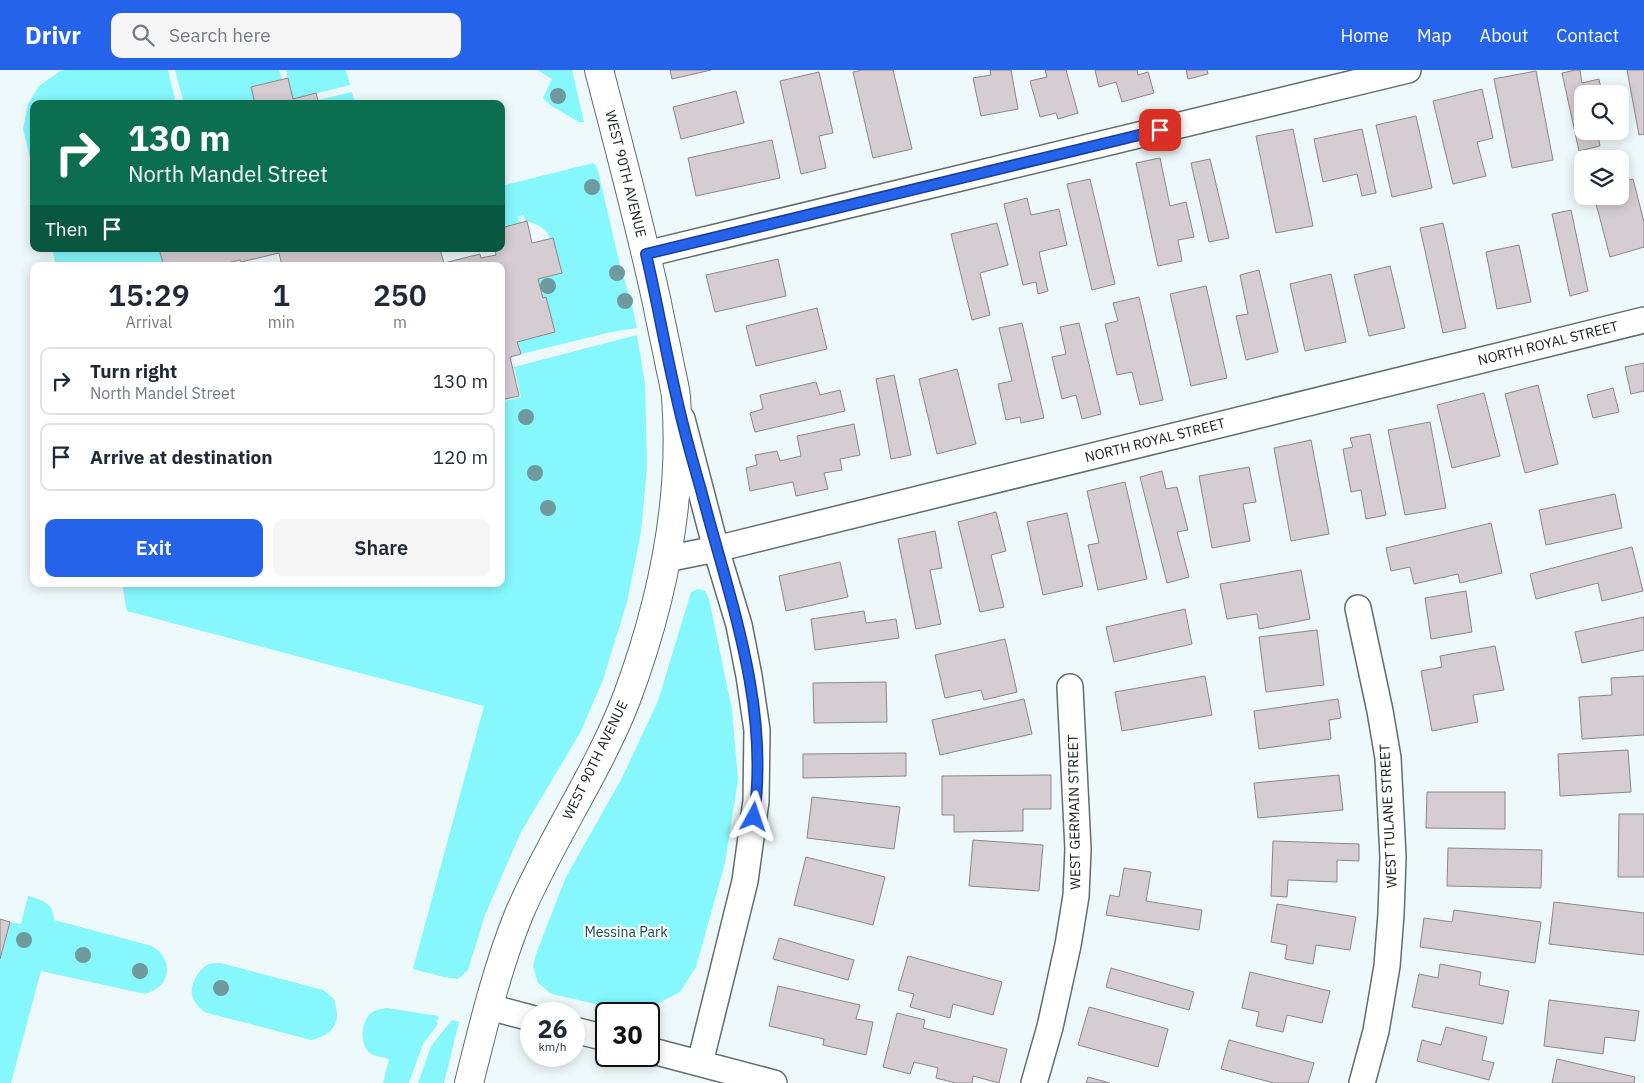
<!DOCTYPE html>
<style>
:root{--surface:#fff;--page:#f6f6f7;--text:#1f2937;--muted:#747a83;--line:#e0e1e3;--accent:#2563eb}
body{margin:0;font-family:"IBM Plex Sans",sans-serif;background:var(--page);color:var(--text);height:100vh;display:flex;flex-direction:column;font-size:19px;white-space:nowrap}
*{box-sizing:border-box;margin:0}
p{font-size:16px;color:var(--muted)}
.icon{flex:none;width:28px;height:28px;fill:none;stroke:currentColor;stroke-width:2;stroke-linecap:round;stroke-linejoin:round}
.map{position:relative;flex:1;overflow:hidden}
.panel{position:absolute;left:30px;top:192px;width:475px;height:325px;display:flex;flex-direction:column;background:var(--surface);border-radius:10px;box-shadow:0 2px 12px #0003}
.panel>*{flex:none}
.hud{position:absolute;left:30px;top:30px;width:475px;height:152px;border-radius:10px;box-shadow:0 2px 12px #0003;background:#0b6e4f;color:#fff;overflow:hidden}
.fabs{position:absolute;left:1574px;top:15px;display:grid;gap:10px}
.fabs a{display:grid;place-items:center;width:55px;height:55px;border-radius:10px;background:var(--surface);box-shadow:0 2px 12px #0003;font-size:25px}
.speed{position:absolute;left:520px;top:932px;display:flex;gap:10px;font-size:25px;font-weight:700;text-align:center}
.speed>*{display:grid;place-content:center;width:65px;height:65px;border-radius:50%;background:var(--surface);box-shadow:0 2px 12px #0003;line-height:1}
.speed small{font-size:12px;font-weight:400}
.speed .limit{border:2px solid #111;border-radius:8px;background:#fff;color:#111}
.pin{position:absolute;display:grid;place-items:center;width:42px;height:42px;color:#fff;margin:-21px;border-radius:10px;box-shadow:0 2px 8px #0006}
.me{position:absolute;width:55px;margin:-28px;rotate:5deg;stroke-linejoin:round;filter:drop-shadow(0 0 4px #0008)}
.turn{display:flex;align-items:center;gap:18px;height:105px;padding:0 15px;font-size:22px}
.turn .icon{width:65px;height:65px;stroke-width:2.5}
.turn b{display:block;font-size:35px;line-height:42px}
.then{display:flex;align-items:center;height:48px;padding:0 15px;background:#0003;gap:10px;font-size:19px}
.eta{display:flex;justify-content:space-evenly;align-items:center;height:85px;text-align:center}
.eta b{font-size:30px;font-weight:600;line-height:35px}
.cta{display:flex;gap:10px;margin-top:auto;padding:10px 15px}
.cta a{flex:1;height:58px;border-radius:10px;background:var(--accent);color:#fff;font-size:20px;font-weight:600;line-height:58px;text-align:center}
.cta a+a{background:var(--page);color:var(--text)}
ul{padding:0;list-style:none}
li{display:flex;align-items:center;gap:15px;height:68px;margin:0 10px 8px;padding:0 5px;border:2px solid var(--line);border-radius:10px}
li div{flex:1}
li b{display:block;font-size:19px}
li em{font-style:normal}
header{display:flex;align-items:center;gap:30px;box-sizing:border-box;height:70px;padding:0 25px;background:var(--accent);color:#fff}
header strong{font-size:24px}
nav{display:flex;gap:28px;margin-inline-start:auto;font-size:18px}
.search{width:350px;height:45px;background:var(--page);display:flex;align-items:center;gap:12px;box-sizing:border-box;padding:0 18px;border-radius:10px;color:var(--muted);font-size:19px}
.map>svg:first-child{display:block}
.green{fill:#86f8fd}
.building{fill:#d6cdd3;stroke:#8d858a}
.lines{fill:none;stroke-linecap:round;stroke-linejoin:round}
.minor-casing{stroke:#626d6d;stroke-width:28}
.tertiary-casing{stroke:#626d6d;stroke-width:30}
.minor{stroke:#fff;stroke-width:25}
.tertiary{stroke:#fff;stroke-width:28}
.tree{fill:#6f999c}
.route-casing{stroke:#184099;stroke-width:12}
.route{stroke:#2563eb;stroke-width:9}
.labels{text-anchor:middle;stroke-width:4.5;stroke-linejoin:round;paint-order:stroke}
.street-label{font-size:14px;fill:#181c1c;stroke:#fff}
.park-label{font-size:14px;fill:#084b4f;stroke:#fff}
</style>
<header>
<strong>Drivr</strong>
<div class="search"><svg class="icon" aria-label="search" viewBox="0 0 24 24"><circle cx="10" cy="10" r="6"/><path d="M15 15l6 6"/></svg>Search here</div>
<nav><a>Home</a><a>Map</a><a>About</a><a>Contact</a></nav>
</header>
<div class="map">
<svg width="1644" height="1013" viewBox="0 0 1644 1013">
<rect width="100%" height="100%" fill="#edf9fa"/>
<!-- green -->
<path class="green" d="M 66,0 L 168,0 L 176,34 L 34,34 L 34,104 L 23,59 L 28,34 L 39,16 L 60,1 Z
M 175,0 L 279,0 L 282,9 L 251,17 L 255,34 L 184,34 Z
M 286,0 L 346,0 L 350,15 L 293,29 Z
M 538,0 L 572,0 L 584,52 L 579,52 L 550,35 L 543,28 L 552,9 Z
M 352,22 L 356,34 L 319,34 L 318,30 Z
M 593,93 L 597,97 L 620,195 L 632,235 L 637,258 L 611,262 L 521,284 L 517,272 L 555,262 L 546,227 L 543,228 L 538,209 L 562,203 L 553,168 L 550,169 C 547,158 538,155 527,151 L 526,152 L 523,145 L 518,147 L 520,153 L 501,158 L 501,116 Z
M 52,179 L 159,179 L 164,196 L 56,196 Z
M 637,265 L 645,314 L 647,397 L 641,462 L 627,532 L 603,610 L 580,663 L 521,762 L 485,845 L 468,900 L 458,909 L 444,907 L 413,899 L 484,636 L 127,541 L 122,514 L 501,514 L 501,332 L 521,327 L 514,297 Z
M 698,519 L 705,521 L 709,529 L 732,640 L 738,710 L 725,793 L 696,897 L 680,922 L 653,936 L 622,940 L 552,924 L 538,913 L 533,896 L 536,884 L 566,807 L 622,708 L 658,631 L 691,522 Z
M 28,826 C 42,830 54,833 54,850 L 152,876 C 175,891 171,917 145,924 L 41,901 L 11,1013 L 0,1013 L 0,889 L 10,852 L 21,854 Z
M 221,893 L 323,920 C 326,923 330,925 333,928 C 336,932 336,938 337,944 C 337,960 325,967 311,970 L 204,942 C 199,937 194,932 192,925 C 190,915 199,898 209,894 C 212,893 217,893 221,893 Z
M 387,938 L 438,946 L 439,949 L 436,951 L 438,954 L 423,974 L 409,1013 L 383,1013 L 389,989 C 383,987 375,987 370,983 C 359,975 361,951 371,943 C 376,939 381,939 387,938 Z
M 452,950 L 459,952 L 444,1013 L 418,1013 L 431,976 Z"/>
<!-- building -->
<path class="building" d="M 670,0 L 711,0 L 672,9 Z
M 862,0 L 893,0 L 912,79 L 873,88 L 853,2 Z
M 990,0 L 1011,0 L 1018,39 L 981,46 L 973,8 L 991,5 Z
M 1045,0 L 1066,0 L 1078,43 L 1058,49 L 1056,43 L 1040,47 L 1030,11 L 1047,7 Z
M 1095,0 L 1137,0 L 1138,5 L 1148,2 L 1154,23 L 1122,32 L 1116,12 L 1099,17 Z
M 1186,0 L 1207,0 L 1208,4 L 1188,9 Z
M 1576,0 L 1580,0 L 1582,13 L 1599,9 L 1602,24 L 1582,24 L 1582,61 L 1597,61 L 1600,76 L 1579,81 L 1562,3 Z
M 1627,0 L 1644,0 L 1644,64 L 1639,65 Z
M 1536,1 L 1553,90 L 1512,98 L 1494,9 Z
M 819,2 L 833,63 L 819,66 L 826,98 L 801,104 L 780,11 Z
M 288,8 L 293,29 L 316,23 L 319,34 L 255,34 L 251,17 Z
M 1482,19 L 1493,68 L 1477,72 L 1486,106 L 1453,114 L 1433,31 Z
M 736,21 L 744,53 L 681,69 L 673,37 Z
M 1416,46 L 1432,118 L 1392,127 L 1376,55 Z
M 1293,59 L 1313,156 L 1276,163 L 1256,66 Z
M 1362,59 L 1376,123 L 1362,126 L 1357,104 L 1323,112 L 1314,69 Z
M 772,70 L 780,108 L 696,126 L 688,88 Z
M 1160,88 L 1170,136 L 1186,132 L 1194,167 L 1178,170 L 1182,191 L 1158,196 L 1136,93 Z
M 1210,89 L 1229,168 L 1209,172 L 1191,93 Z
M 1090,109 L 1115,214 L 1092,220 L 1067,114 Z
M 1633,109 L 1644,152 L 1644,177 L 1610,187 L 1594,126 L 1620,126 L 1620,112 Z
M 1027,128 L 1031,145 L 1059,139 L 1067,175 L 1039,182 L 1048,221 L 1038,224 L 1036,212 L 1023,215 L 1004,134 Z
M 1571,140 L 1588,221 L 1570,226 L 1552,144 Z
M 527,151 L 532,173 L 553,168 L 562,203 L 538,209 L 543,228 L 546,227 L 555,262 L 517,272 L 521,284 L 510,287 L 519,326 L 501,330 L 501,196 L 282,196 L 279,183 L 241,192 L 240,190 L 227,193 L 227,196 L 164,196 L 159,179 L 440,179 L 444,193 L 480,184 L 481,188 L 496,185 L 495,179 L 501,179 L 501,158 Z
M 997,153 L 1008,195 L 980,203 L 990,245 L 972,250 L 951,164 Z
M 1443,153 L 1466,258 L 1443,263 L 1420,158 Z
M 1519,175 L 1531,232 L 1497,239 L 1486,182 Z
M 778,189 L 786,226 L 715,242 L 706,205 Z
M 1390,196 L 1405,258 L 1369,266 L 1354,205 Z
M 1259,200 L 1278,282 L 1246,290 L 1236,246 L 1248,244 L 1240,205 Z
M 1331,204 L 1346,272 L 1305,281 L 1290,214 Z
M 1206,216 L 1227,308 L 1191,316 L 1170,224 Z
M 1139,227 L 1163,330 L 1140,335 L 1132,302 L 1117,305 L 1105,254 L 1118,251 L 1113,233 Z
M 817,238 L 827,279 L 756,296 L 746,256 Z
M 1022,253 L 1044,348 L 1021,353 L 1020,347 L 1006,350 L 998,314 L 1012,311 L 999,258 Z
M 1079,253 L 1101,344 L 1082,349 L 1076,325 L 1062,329 L 1052,287 L 1066,284 L 1060,257 Z
M 1644,293 L 1644,321 L 1631,324 L 1625,297 Z
M 957,299 L 976,374 L 937,384 L 919,309 Z
M 894,305 L 911,385 L 891,389 L 876,309 Z
M 816,312 L 820,325 L 840,320 L 845,341 L 755,362 L 750,343 L 763,339 L 760,325 Z
M 1538,315 L 1558,394 L 1525,403 L 1505,324 Z
M 1613,318 L 1619,342 L 1593,348 L 1587,325 Z
M 1484,323 L 1500,386 L 1452,398 L 1437,335 Z
M 1430,352 L 1446,438 L 1405,445 L 1388,360 Z
M 854,354 L 860,385 L 840,389 L 842,400 L 824,403 L 828,419 L 796,426 L 793,412 L 750,421 L 746,398 L 757,395 L 755,385 L 777,381 L 780,391 L 801,386 L 797,366 Z
M 1370,364 L 1386,445 L 1366,449 L 1361,420 L 1351,422 L 1343,379 L 1353,377 L 1350,368 Z
M 1311,370 L 1329,464 L 1291,471 L 1274,378 Z
M 1249,397 L 1256,432 L 1243,434 L 1250,471 L 1212,478 L 1199,406 Z
M 1162,401 L 1166,419 L 1177,417 L 1188,460 L 1177,462 L 1189,507 L 1167,513 L 1140,407 Z
M 1125,412 L 1147,509 L 1098,520 L 1088,475 L 1099,473 L 1087,421 Z
M 1615,424 L 1622,458 L 1546,475 L 1539,440 Z
M 996,442 L 1006,481 L 991,485 L 1004,537 L 980,542 L 958,452 Z
M 1067,443 L 1083,516 L 1043,525 L 1027,452 Z
M 1491,453 L 1502,503 L 1460,513 L 1458,504 L 1414,514 L 1410,497 L 1391,501 L 1386,478 Z
M 935,461 L 942,498 L 930,500 L 941,554 L 916,559 L 898,469 Z
M 1632,477 L 1643,521 L 1602,531 L 1598,513 L 1536,529 L 1530,504 Z
M 840,492 L 848,527 L 786,541 L 779,506 Z
M 1301,500 L 1310,549 L 1259,559 L 1257,544 L 1227,549 L 1220,514 Z
M 1466,521 L 1472,562 L 1431,569 L 1425,528 Z
M 1185,539 L 1192,574 L 1114,592 L 1106,557 Z
M 864,541 L 866,553 L 896,549 L 899,568 L 815,580 L 811,549 Z
M 1644,547 L 1644,580 L 1582,593 L 1575,562 Z
M 1317,560 L 1324,615 L 1266,622 L 1259,567 Z
M 1005,569 L 1017,622 L 984,630 L 981,620 L 945,628 L 935,585 Z
M 1495,576 L 1504,620 L 1473,625 L 1478,652 L 1432,661 L 1421,601 L 1442,597 L 1440,586 Z
M 1205,606 L 1212,645 L 1122,661 L 1115,622 Z
M 1644,606 L 1644,665 L 1582,669 L 1579,627 L 1612,625 L 1611,608 Z
M 886,612 L 887,652 L 814,653 L 813,613 Z
M 1024,629 L 1032,664 L 940,685 L 932,650 Z
M 1338,629 L 1341,648 L 1329,650 L 1331,669 L 1259,679 L 1254,641 Z
M 1628,680 L 1631,722 L 1560,726 L 1558,684 Z
M 906,683 L 906,706 L 803,708 L 803,684 Z
M 1051,705 L 1051,739 L 1023,739 L 1023,761 L 954,762 L 954,745 L 942,745 L 942,706 Z
M 1339,705 L 1343,740 L 1258,748 L 1254,713 Z
M 1427,722 L 1505,722 L 1505,759 L 1426,758 Z
M 812,727 L 900,737 L 894,779 L 807,768 Z
M 1619,744 L 1644,744 L 1644,807 L 1618,807 Z
M 973,770 L 1043,775 L 1039,821 L 969,816 Z
M 1273,771 L 1359,774 L 1359,791 L 1337,790 L 1337,812 L 1288,810 L 1287,827 L 1271,826 Z
M 1448,778 L 1542,780 L 1541,818 L 1447,816 Z
M 806,787 L 885,807 L 873,855 L 794,835 Z
M 1124,798 L 1151,802 L 1146,831 L 1202,840 L 1199,860 L 1106,845 L 1110,825 L 1119,827 Z
M 1554,832 L 1644,843 L 1644,885 L 1549,874 Z
M 1277,834 L 1356,847 L 1350,880 L 1316,875 L 1313,894 L 1285,889 L 1287,875 L 1271,872 Z
M 1454,840 L 1541,852 L 1535,893 L 1420,877 L 1424,848 L 1452,852 Z
M 0,849 L 10,852 L 0,889 Z
M 779,868 L 854,890 L 848,910 L 773,889 Z
M 908,886 L 1002,912 L 993,945 L 953,934 L 950,948 L 910,937 L 914,924 L 898,920 Z
M 1440,894 L 1481,902 L 1479,915 L 1509,921 L 1503,954 L 1412,937 L 1419,904 L 1438,908 Z
M 1111,898 L 1194,922 L 1189,940 L 1106,917 Z
M 1250,902 L 1330,921 L 1322,953 L 1287,945 L 1283,962 L 1256,956 L 1259,942 L 1242,938 Z
M 778,916 L 860,935 L 856,949 L 873,952 L 866,985 L 823,975 L 824,969 L 769,956 Z
M 1549,930 L 1639,941 L 1635,971 L 1605,967 L 1603,984 L 1544,976 Z
M 1089,937 L 1168,959 L 1158,997 L 1078,975 Z
M 897,943 L 925,950 L 923,958 L 1007,979 L 999,1013 L 973,1006 L 972,1013 L 956,1013 L 936,1008 L 938,998 L 914,992 L 910,1004 L 883,997 Z
M 1446,957 L 1487,967 L 1482,990 L 1494,993 L 1489,1010 L 1417,991 L 1422,970 L 1441,975 Z
M 1229,970 L 1314,993 L 1308,1013 L 1274,1013 L 1221,999 Z
M 1557,989 L 1635,1007 L 1634,1013 L 1552,1013 Z
M 1088,1007 L 1110,1013 L 1086,1013 Z"/>
<g class="lines">
<defs>
<path id="minor" d="M 646,184 L 1408,0
M 682,349 L 716,479 L 739,555 L 749,606 L 757,660 L 756,731 L 745,811 L 700,993
M 666,489 L 716,479 L 1644,250
M 1358,538 L 1380,641 L 1388,688 L 1393,787 L 1391,844 L 1387,896 L 1376,961 L 1362,1013
M 489,937 L 531,948
M 574,960 L 606,968
M 649,980 L 774,1013
M 1034,1013 L 1050,957 L 1068,875 L 1076,826 L 1078,779 L 1070,617"/>
<path id="tertiary" d="M 469,1013 C 483,957 497,898 519,844 C 550,771 597,704 626,630 C 662,534 684,430 676,327 C 675,317 672,306 670,296 C 666,275 661,254 657,233 C 640,155 619,77 599,0"/>
</defs>
<!-- minor casing -->
<use href="#minor" class="minor-casing"/>
<!-- tertiary casing -->
<use href="#tertiary" class="tertiary-casing"/>
<!-- minor -->
<use href="#minor" class="minor"/>
<!-- tertiary -->
<use href="#tertiary" class="tertiary"/>
</g>
<!-- trees -->
<g class="tree">
<circle cx="558" cy="26" r="8"/>
<circle cx="592" cy="117" r="8"/>
<circle cx="617" cy="203" r="8"/>
<circle cx="548" cy="216" r="8"/>
<circle cx="625" cy="231" r="8"/>
<circle cx="526" cy="347" r="8"/>
<circle cx="535" cy="403" r="8"/>
<circle cx="548" cy="438" r="8"/>
<circle cx="24" cy="870" r="8"/>
<circle cx="83" cy="885" r="8"/>
<circle cx="140" cy="901" r="8"/>
<circle cx="221" cy="918" r="8"/>
</g>
<g class="lines">
<defs>
<path id="route" d="M 754,747 C 770,634 729,528 701,420 C 692,389 683,357 676,325 C 665,278 657,231 646,184 L 1160,60"/>
</defs>
<!-- route casing -->
<use href="#route" class="route-casing"/>
<!-- route -->
<use href="#route" class="route"/>
</g>
<g class="labels">
<!-- street labels -->
<g class="street-label">
<text transform="translate(626 104) rotate(76)" y="5">WEST 90TH AVENUE</text>
<text transform="translate(1548 273) rotate(-14)" y="5">NORTH ROYAL STREET</text>
<text transform="translate(1155 370) rotate(-14)" y="5">NORTH ROYAL STREET</text>
<text transform="translate(595 690) rotate(-64)" y="5">WEST 90TH AVENUE</text>
<text transform="translate(1074 742) rotate(-91)" y="5">WEST GERMAIN STREET</text>
<text transform="translate(1388 746) rotate(-93)" y="5">WEST TULANE STREET</text>
</g>
<!-- park labels -->
<g class="park-label">
<text x="626" y="867">Messina Park</text>
</g>
</g>
</svg>
<div class="fabs">
<a><svg class="icon" aria-label="search" viewBox="0 0 24 24"><circle cx="10" cy="10" r="6"/><path d="M15 15l6 6"/></svg></a>
<a><svg class="icon" aria-label="layers" viewBox="0 0 24 24"><path d="M12 4l9 5-9 5-9-5zM3 14l9 5 9-5"/></svg></a>
</div>
<div class="speed"><div>26<small>km/h</small></div><div class="limit">30</div></div>
<div class="pin" style="left:1160px;top:60px;background:#d93025"><svg class="icon" aria-label="arrive" viewBox="0 0 24 24"><path d="M6 21V4h12l-3 4 3 4H6"/></svg></div>
<svg class="me" style="left:754px;top:747px" viewBox="-20 -20 40 40"><path d="M0-17L14 15 0 8-14 15z" fill="#2563eb" stroke="#fff" stroke-width="4"/></svg>
<div class="hud">
<div class="turn"><svg class="icon" aria-label="right" viewBox="0 0 24 24"><path d="M7 20v-9h11M14 6l5 5-5 5"/></svg><div><b>130 m</b>North Mandel Street</div></div>
<div class="then">Then<svg class="icon" aria-label="arrive" viewBox="0 0 24 24"><path d="M6 21V4h12l-3 4 3 4H6"/></svg></div>
</div>
<section class="panel">
<div class="eta">
<div><b>15:29</b><p>Arrival</p></div>
<div><b>1</b><p>min</p></div>
<div><b>250</b><p>m</p></div>
</div>
<ul>
<li><svg class="icon" aria-label="right" viewBox="0 0 24 24"><path d="M7 20v-9h11M14 6l5 5-5 5"/></svg><div><b>Turn right</b><p>North Mandel Street</p></div><em>130 m</em></li>
<li><svg class="icon" aria-label="arrive" viewBox="0 0 24 24"><path d="M6 21V4h12l-3 4 3 4H6"/></svg><div><b>Arrive at destination</b></div><em>120 m</em></li>
</ul>
<div class="cta"><a>Exit</a><a>Share</a></div>
</section>
</div>
